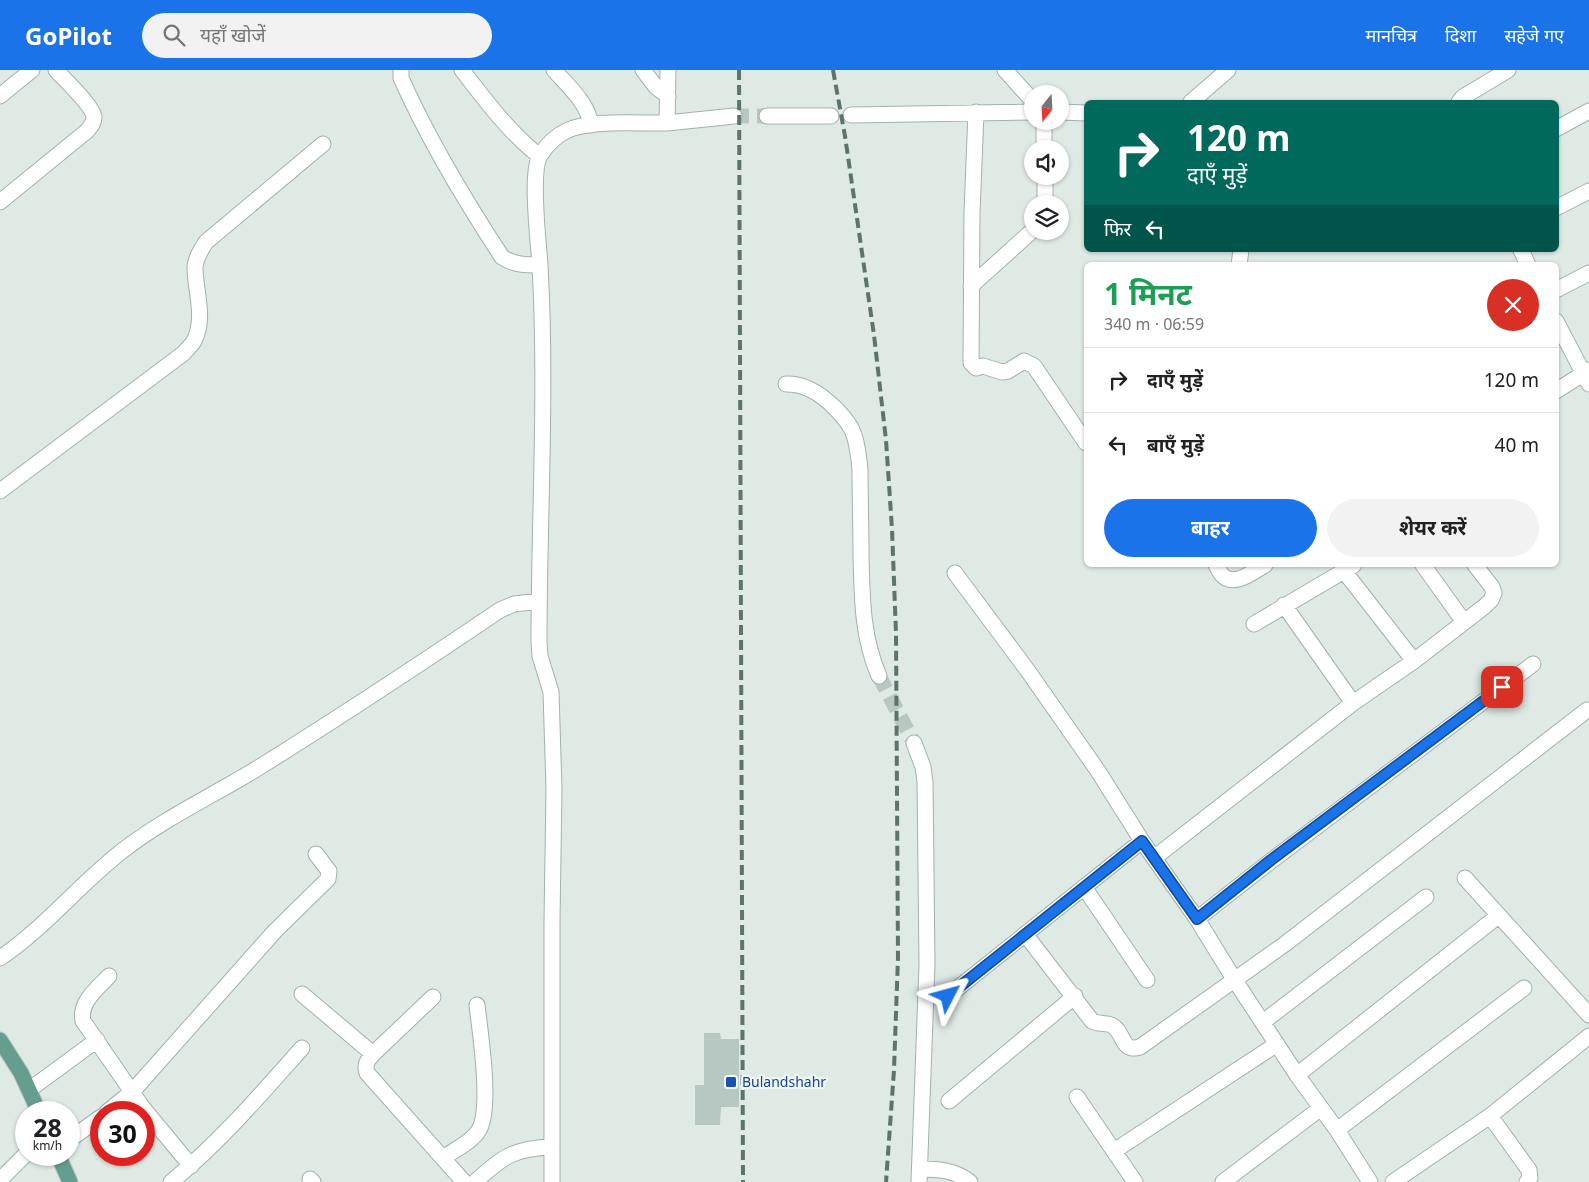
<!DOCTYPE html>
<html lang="hi">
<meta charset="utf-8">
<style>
:root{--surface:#fff;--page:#f2f2f2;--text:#202124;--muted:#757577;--line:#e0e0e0;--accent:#1a73e8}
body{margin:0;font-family:"Noto Sans","Noto Sans Devanagari",sans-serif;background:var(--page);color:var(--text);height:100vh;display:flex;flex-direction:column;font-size:19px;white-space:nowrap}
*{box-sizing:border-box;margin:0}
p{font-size:16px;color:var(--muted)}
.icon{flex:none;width:28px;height:28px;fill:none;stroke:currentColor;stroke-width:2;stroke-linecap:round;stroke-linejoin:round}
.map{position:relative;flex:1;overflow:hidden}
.details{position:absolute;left:1084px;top:192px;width:475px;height:305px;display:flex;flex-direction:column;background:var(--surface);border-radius:8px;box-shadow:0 1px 4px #0004}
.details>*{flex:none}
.guide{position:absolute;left:1084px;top:30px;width:475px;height:152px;border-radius:8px;box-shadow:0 1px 4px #0004;background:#00695c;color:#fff;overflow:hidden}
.needle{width:32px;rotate:198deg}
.tools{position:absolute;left:1024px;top:15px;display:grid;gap:10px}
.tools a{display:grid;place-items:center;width:45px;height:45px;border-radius:50%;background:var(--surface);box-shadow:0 1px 4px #0004;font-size:25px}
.speed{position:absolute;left:15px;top:1031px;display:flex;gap:10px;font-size:25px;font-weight:700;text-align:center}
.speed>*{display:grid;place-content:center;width:65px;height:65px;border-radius:50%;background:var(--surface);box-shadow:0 1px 4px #0004;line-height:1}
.speed small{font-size:12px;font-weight:400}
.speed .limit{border:8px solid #d22;background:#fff;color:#111}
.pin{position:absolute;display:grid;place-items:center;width:42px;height:42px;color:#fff;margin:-21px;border-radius:10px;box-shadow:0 2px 8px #0006}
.me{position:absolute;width:55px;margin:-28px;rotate:51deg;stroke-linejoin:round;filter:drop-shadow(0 0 4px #0008)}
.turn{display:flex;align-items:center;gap:18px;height:105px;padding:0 20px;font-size:22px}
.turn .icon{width:65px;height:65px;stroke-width:2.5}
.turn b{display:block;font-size:35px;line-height:42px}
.then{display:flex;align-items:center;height:48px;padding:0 20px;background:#0003;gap:10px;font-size:19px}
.round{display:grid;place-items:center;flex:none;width:52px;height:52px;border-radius:26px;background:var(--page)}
.summary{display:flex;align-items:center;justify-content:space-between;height:85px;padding:0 20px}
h1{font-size:30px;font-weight:700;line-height:38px;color:#1e9e55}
.action{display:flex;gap:10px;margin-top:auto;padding:10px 20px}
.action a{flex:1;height:58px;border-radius:30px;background:var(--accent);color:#fff;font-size:20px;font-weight:700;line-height:58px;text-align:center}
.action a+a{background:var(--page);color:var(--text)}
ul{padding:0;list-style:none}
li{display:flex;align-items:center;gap:15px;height:65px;padding:0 20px;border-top:1px solid var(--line)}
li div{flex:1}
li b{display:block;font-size:19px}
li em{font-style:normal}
header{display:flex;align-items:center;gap:30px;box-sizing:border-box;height:70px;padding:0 25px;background:var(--accent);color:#fff}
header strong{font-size:24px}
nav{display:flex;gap:28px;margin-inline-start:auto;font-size:18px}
.search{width:350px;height:45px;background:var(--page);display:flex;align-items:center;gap:12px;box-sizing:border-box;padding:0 18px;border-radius:28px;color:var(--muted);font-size:19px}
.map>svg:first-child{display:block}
.building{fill:#b7c7c1}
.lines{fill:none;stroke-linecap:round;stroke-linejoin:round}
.minor-tunnel{stroke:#b9c7c1;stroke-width:15;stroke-dasharray:15 8;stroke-linecap:butt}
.minor-casing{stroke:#a2b1ac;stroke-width:17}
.primary-casing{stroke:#bcc4c2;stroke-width:17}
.minor{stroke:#fff;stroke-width:15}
.primary{stroke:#659e90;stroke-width:15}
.rail{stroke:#5b756e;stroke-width:4;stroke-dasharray:10 5;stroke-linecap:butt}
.route-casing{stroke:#114b97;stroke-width:12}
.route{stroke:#1a73e8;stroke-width:9}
.transit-dot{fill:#1a4fb4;stroke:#eff7f3;stroke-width:2}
.labels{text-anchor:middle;stroke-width:4.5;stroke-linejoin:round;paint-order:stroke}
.transit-label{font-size:14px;fill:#164399;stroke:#eff7f3;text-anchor:start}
</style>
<header>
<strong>GoPilot</strong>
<div class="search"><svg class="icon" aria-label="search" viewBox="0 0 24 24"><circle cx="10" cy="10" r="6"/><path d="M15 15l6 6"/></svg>यहाँ खोजें</div>
<nav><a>मानचित्र</a><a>दिशा</a><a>सहेजे गए</a></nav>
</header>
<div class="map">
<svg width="1589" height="1112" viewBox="0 0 1589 1112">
<rect width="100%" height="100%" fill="#dfeae5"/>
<!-- building -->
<path class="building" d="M 704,963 L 720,963 L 721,969 L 739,969 L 739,1037 L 721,1037 L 720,1055 L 695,1055 L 695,1015 L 704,1015 Z"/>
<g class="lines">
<!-- minor-tunnel -->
<path class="minor-tunnel" d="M 734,46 L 767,46
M 879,606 L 914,673"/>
<defs>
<path id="minor" d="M 401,0 L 401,8 C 429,71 464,129 502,187 C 514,195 526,195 540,195
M 462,0 C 486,31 508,61 539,86
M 554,0 C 568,16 588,33 591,55
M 643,0 L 656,17 L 668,26
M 1005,0 L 1032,30
M 0,26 L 32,0
M 1191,32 L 1228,0
M 1459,32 L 1463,27 L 1508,0
M 976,42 L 972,143 L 971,293 L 976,298 L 983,296 L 1002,302 L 1008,301 L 1024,291 L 1034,296 L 1086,373
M 1060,42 L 1086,43
M 851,45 L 1032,42
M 767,46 L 831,46
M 1044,51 L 1044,79
M 667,53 L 734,46
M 1556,59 L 1589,41
M 0,132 L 87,61 C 91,56 94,53 94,47 C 93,36 64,9 56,0
M 1045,134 L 1045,106
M 1556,138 L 1589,121
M 1521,180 L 1528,195
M 1239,195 L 1241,180
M 971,216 L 1032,161
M 1556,220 L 1589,203
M 1556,251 L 1589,314
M 786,314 C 794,314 801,315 809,319 C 825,326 849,349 854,365 C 858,377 859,388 860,400 C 860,428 861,457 861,485 C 862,527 862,567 879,606
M 1556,321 L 1589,300
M 0,421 L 184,283 C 187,279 192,275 194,271 C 206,248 195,221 195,197 C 196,187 201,180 206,172 L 323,74
M 1216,495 C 1218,498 1220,503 1222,505 C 1234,518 1254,501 1265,495
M 1423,495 L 1464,552
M 1344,501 L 1414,591
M 955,503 L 1028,601 L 1098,701 L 1142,771 L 1197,849 L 1234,909 L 1297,1005 L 1337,1060 L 1370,1112
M 1284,535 L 1353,633
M 1254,554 L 1354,495
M 914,673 L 923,697 L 925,712 L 927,894 L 919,1112
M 1154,788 L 1353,633 L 1414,591 L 1485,536 L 1491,530 L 1494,523 L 1492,517 L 1475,495
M 1465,808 L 1589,945
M 1084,817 L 1147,910
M 1197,849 L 1271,791 L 1533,594
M 1025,864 L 1092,951 C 1100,955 1105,952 1111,955 C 1125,961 1120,983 1140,977 L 1285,874 L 1587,640
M 0,888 C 46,857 81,812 126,778 C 167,747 214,725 258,698 C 340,647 420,594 500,540 L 514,534 L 539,531
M 109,906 C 97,919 79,932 83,951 L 143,1038 L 191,1096
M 302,924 L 373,984
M 948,926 L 1142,771
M 433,927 L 373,984 C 368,990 364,994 367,1003 L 464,1112
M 1263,952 L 1426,827
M 1297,1005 L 1498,846
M 29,1020 L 97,970
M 1077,1027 L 1135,1112
M 949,1031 L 1075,926
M 107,1042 L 132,1022 L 275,861 L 328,809 L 329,801 L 316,784
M 1490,1046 L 1529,1100 L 1530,1108 L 1527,1112
M 1337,1060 L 1524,918
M 69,1070 L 101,1047
M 1114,1081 L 1277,974
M 443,1088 C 454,1080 472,1072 479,1060 C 492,1037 480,962 477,935
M 920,1099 C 938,1099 955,1100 970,1112
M 310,1109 L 313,1112
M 0,1110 L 26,1084
M 171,1112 C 219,1073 261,1024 302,978
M 475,1112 C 502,1087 514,1078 552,1077
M 552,1112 L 552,851 L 554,719 L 551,622 L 540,586 L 539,572 C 539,447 547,321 540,196 C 539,174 529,100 541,84 C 547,75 556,66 566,61 C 589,49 640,54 667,53 L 668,0
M 1223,1112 L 1321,1038
M 1393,1112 L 1490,1046 L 1589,966"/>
<path id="primary" d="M 0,970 L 21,1003 L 39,1042
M 58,1085 L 70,1112"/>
</defs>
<!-- minor casing -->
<use href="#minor" class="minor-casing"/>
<!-- primary casing -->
<use href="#primary" class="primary-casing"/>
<!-- minor -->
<use href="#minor" class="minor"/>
<!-- primary -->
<use href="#primary" class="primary"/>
<!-- rail -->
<path class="rail" d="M 739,0 L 743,1112
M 833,0 L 845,66 L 874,265 L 886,370 L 892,459 L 896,563 L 898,887 L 894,1000 L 886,1112"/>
</g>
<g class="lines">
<defs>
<path id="route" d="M 948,926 L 1142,771 L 1197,849 L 1271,790 L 1502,617"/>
</defs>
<!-- route casing -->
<use href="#route" class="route-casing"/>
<!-- route -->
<use href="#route" class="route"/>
</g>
<!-- markers -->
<rect class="transit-dot" x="725" y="1006" width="12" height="12" rx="2.5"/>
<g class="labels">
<!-- transit labels -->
<g class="transit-label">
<text x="742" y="1017">Bulandshahr</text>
</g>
</g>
</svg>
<div class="tools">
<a><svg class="needle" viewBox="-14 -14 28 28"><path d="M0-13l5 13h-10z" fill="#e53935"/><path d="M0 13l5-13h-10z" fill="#757577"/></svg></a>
<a><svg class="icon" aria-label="sound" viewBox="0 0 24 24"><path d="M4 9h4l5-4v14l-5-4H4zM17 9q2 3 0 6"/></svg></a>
<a><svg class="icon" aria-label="layers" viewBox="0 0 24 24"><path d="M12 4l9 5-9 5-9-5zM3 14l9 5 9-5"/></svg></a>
</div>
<div class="speed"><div>28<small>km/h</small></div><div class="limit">30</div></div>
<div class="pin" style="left:1502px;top:617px;background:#d93025"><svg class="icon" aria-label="arrive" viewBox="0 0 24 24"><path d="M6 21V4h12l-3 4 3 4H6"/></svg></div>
<svg class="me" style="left:948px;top:926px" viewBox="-20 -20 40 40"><path d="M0-17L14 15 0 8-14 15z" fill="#1a73e8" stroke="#fff" stroke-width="4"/></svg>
<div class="guide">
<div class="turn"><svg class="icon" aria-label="right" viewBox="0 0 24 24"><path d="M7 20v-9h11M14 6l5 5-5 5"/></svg><div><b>120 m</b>दाएँ मुड़ें</div></div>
<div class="then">फिर<svg class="icon" aria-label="left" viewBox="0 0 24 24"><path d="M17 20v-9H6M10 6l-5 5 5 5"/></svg></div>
</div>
<section class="details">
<div class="summary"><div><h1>1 मिनट</h1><p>340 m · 06:59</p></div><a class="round" style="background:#d93025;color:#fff"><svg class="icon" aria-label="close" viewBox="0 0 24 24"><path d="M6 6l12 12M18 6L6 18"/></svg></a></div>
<ul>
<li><svg class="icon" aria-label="right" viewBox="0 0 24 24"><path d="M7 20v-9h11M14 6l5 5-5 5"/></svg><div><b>दाएँ मुड़ें</b></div><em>120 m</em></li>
<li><svg class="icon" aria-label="left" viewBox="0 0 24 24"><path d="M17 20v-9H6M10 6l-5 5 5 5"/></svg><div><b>बाएँ मुड़ें</b></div><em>40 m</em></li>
</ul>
<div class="action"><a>बाहर</a><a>शेयर करें</a></div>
</section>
</div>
